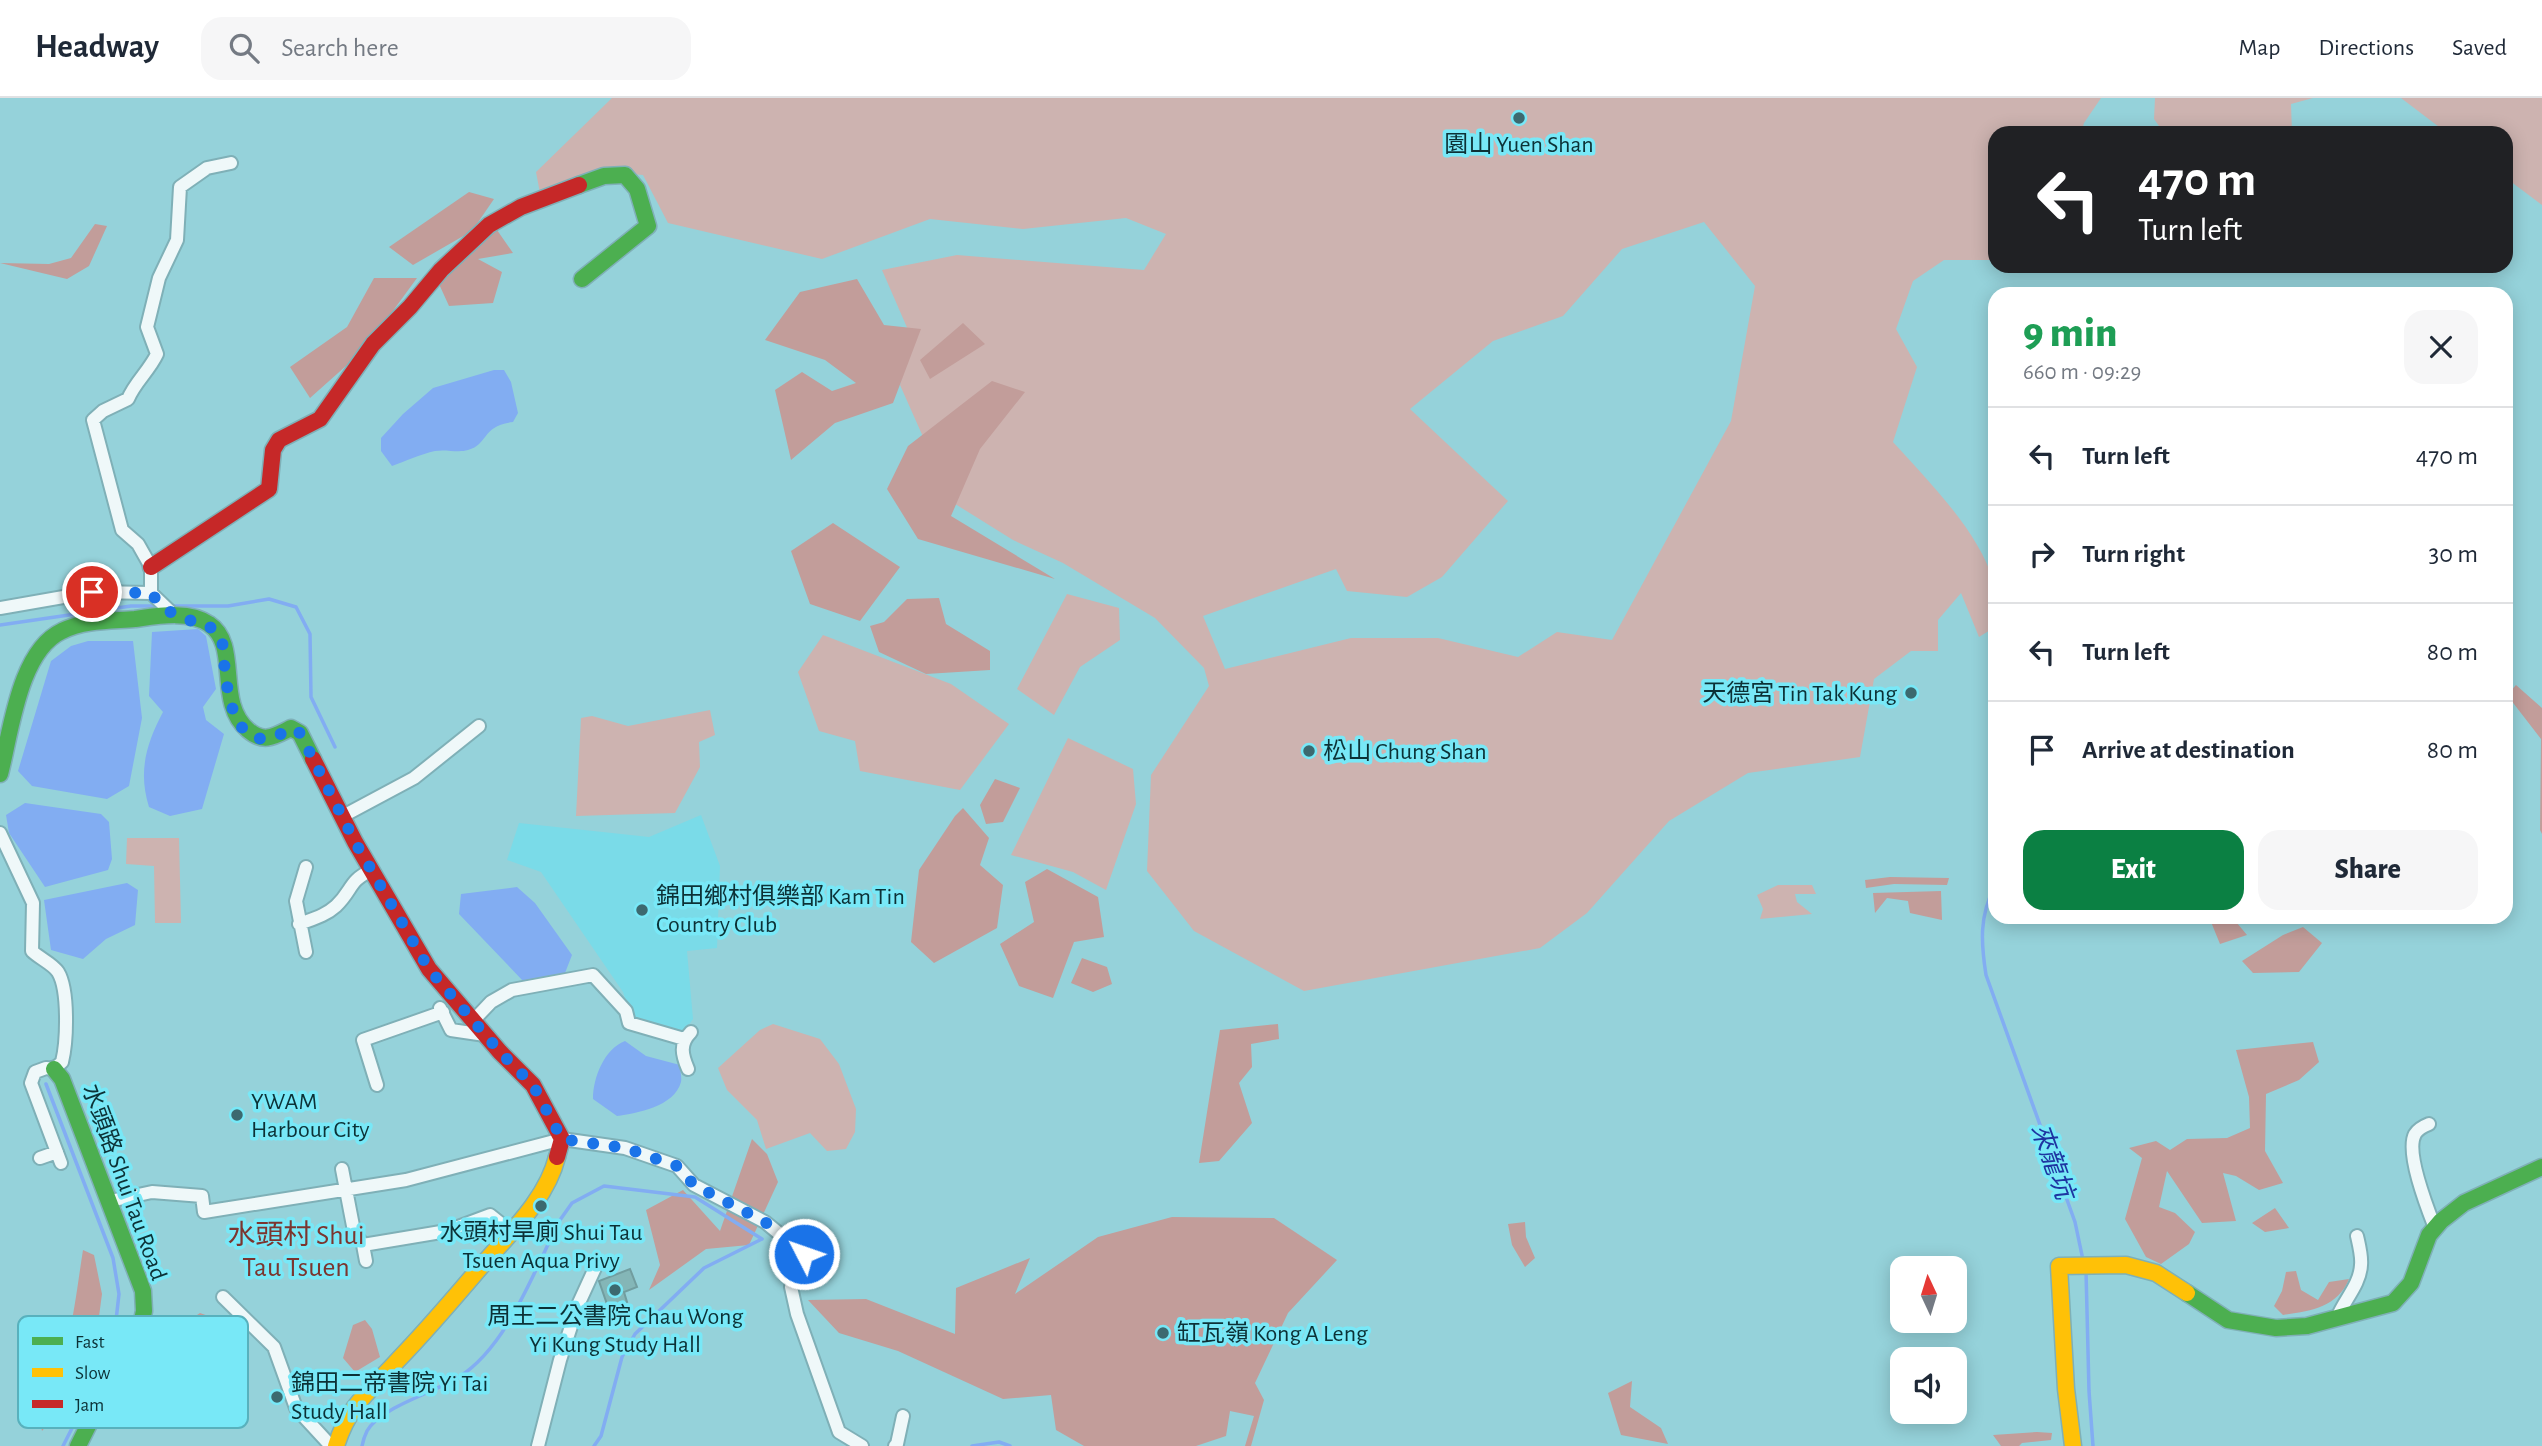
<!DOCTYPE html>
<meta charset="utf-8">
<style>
:root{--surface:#fff;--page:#f6f6f7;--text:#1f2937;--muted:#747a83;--line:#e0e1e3;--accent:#0b8043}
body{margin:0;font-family:"Alegreya Sans","Noto Sans TC",sans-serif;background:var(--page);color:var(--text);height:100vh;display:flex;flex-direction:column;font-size:26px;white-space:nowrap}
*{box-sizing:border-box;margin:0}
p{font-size:23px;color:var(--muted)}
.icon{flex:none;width:38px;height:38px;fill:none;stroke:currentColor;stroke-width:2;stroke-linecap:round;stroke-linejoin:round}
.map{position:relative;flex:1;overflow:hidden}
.drawer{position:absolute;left:1988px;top:189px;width:525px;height:637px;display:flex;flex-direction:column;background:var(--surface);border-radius:21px;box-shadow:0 4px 18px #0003}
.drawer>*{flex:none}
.top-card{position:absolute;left:1988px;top:28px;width:525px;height:147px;border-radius:21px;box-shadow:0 4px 18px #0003;background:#202124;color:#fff;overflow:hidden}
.needle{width:46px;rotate:356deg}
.controls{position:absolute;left:1890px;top:1158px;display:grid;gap:14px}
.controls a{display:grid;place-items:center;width:77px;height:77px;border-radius:14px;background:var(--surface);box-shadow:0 4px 18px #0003;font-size:35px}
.pin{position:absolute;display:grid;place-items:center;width:60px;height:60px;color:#fff;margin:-30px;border:4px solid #fff;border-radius:50%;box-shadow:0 2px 7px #0007}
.me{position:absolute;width:77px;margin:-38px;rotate:311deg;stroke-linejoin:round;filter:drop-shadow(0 0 5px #0008)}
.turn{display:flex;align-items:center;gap:24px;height:147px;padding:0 35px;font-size:32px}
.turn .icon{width:91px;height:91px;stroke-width:2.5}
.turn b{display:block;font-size:49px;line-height:60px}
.round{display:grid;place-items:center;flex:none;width:74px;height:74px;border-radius:21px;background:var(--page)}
.headline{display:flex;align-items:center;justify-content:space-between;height:119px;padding:0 35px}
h1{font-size:42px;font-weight:800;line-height:52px;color:#1e9e55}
.cta{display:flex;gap:14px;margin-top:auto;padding:14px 35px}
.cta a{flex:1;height:80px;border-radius:21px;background:var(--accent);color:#fff;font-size:28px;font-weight:800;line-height:80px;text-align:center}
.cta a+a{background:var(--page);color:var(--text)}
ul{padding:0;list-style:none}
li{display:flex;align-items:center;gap:21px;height:98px;padding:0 35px;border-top:2px solid var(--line)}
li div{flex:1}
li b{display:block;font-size:26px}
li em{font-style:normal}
header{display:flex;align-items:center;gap:42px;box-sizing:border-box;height:98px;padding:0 35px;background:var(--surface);border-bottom:2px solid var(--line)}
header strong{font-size:33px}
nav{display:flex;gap:38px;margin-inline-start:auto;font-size:24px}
.search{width:490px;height:63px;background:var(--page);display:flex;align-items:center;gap:18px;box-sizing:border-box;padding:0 24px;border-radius:21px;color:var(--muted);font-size:26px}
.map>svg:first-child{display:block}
.built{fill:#7adbe8}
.green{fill:#cdb3b0;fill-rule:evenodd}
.forest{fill:#c29d9a}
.water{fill:#82adf2}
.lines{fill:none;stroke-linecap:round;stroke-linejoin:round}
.stream{stroke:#82adf2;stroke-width:3.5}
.building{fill:#84b6b7;stroke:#719d9f;stroke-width:2}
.street-casing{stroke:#7fb0b7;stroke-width:16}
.fast-casing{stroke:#7fb0b7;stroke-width:19}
.slow-casing{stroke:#7fb0b7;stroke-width:19}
.jam-casing{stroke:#7fb0b7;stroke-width:19}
.street{stroke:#eff8f9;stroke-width:12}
.fast{stroke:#4caf50;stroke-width:16}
.slow{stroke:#ffc107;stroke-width:16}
.jam{stroke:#c62828;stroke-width:16}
.route{stroke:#1a73e8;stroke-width:12;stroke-dasharray:0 21.6}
.poi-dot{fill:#3c696f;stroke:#78e8f7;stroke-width:2.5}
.labels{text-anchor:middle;stroke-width:7;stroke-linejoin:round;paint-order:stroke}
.poi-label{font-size:24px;fill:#0c3136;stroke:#78e8f7;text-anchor:start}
.street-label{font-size:24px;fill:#0c3136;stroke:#78e8f7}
.water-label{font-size:26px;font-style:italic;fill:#1e35a1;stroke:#78e8f7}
.quarter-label{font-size:28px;fill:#7c352f;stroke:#78e8f7}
.key{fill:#78e8f7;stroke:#58b1bd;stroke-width:2}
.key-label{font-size:19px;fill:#0c3136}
</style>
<header>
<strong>Headway</strong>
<div class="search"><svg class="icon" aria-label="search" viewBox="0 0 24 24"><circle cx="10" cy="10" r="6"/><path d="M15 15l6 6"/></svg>Search here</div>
<nav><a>Map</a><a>Directions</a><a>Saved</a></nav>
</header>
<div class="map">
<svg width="2542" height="1348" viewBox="0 0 2542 1348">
<rect width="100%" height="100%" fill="#95d2da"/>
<!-- built -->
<path class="built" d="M 701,717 L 720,768 L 717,850 L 687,853 L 693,921 L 682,936 L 632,921 L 623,894 L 541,774 L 507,762 L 519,725 L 649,739 Z"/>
<!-- green -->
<path class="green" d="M 612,0 L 2101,0 L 2084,25 L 2081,35 L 1995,35 L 1995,162 L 1944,162 L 1913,183 L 1896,231 L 1917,269 L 1893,344 C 1929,384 1979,433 1994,485 C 1998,498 1995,515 1995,529 L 1979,539 L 1961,495 L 1938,522 L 1938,553 L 1911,553 L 1874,581 L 1860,659 L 1748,675 L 1669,723 L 1587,815 L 1540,850 L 1304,893 L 1194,833 L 1147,773 L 1151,677 L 1209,588 L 1204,570 L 1155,520 L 1063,465 L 1013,442 L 952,404 L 900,287 L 912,241 L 882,172 L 957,157 L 1144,172 L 1166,136 L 1126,120 L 1023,131 L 930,121 L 822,161 L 668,125 L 643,77 L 600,73 L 540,95 L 536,74 ZM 1704,124 L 1755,188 L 1731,323 L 1612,542 L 1557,534 L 1518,559 L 1438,540 L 1351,540 L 1225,571 L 1203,518 L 1336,471 L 1347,493 L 1407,499 L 1442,479 L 1508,403 L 1410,311 L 1493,243 L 1563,218 L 1622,151 Z
M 2155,0 L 2313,0 L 2291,6 L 2292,35 L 2164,35 L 2154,21 Z
M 2401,0 L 2542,0 L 2542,107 L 2506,80 L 2506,35 L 2447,35 Z
M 1067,496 L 1119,510 L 1120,542 L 1080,569 L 1054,617 L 1017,591 Z
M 823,537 L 951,586 L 1009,626 L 960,692 L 860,673 L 855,643 L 819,633 L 798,574 Z
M 710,612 L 715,637 L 699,644 L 700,669 L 675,715 L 576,718 L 581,620 L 592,618 L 628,628 Z
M 1068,640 L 1133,671 L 1136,706 L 1106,792 L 1073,774 L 1011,757 Z
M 127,740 L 179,740 L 181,825 L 155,825 L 154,768 L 126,766 Z
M 1778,787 L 1812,787 L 1816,796 L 1795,796 L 1797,804 L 1812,816 L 1760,821 L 1763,811 L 1757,797 Z
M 773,926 L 820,941 L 839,966 L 856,1011 L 855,1034 L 846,1051 L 827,1053 L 810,1035 L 766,1051 L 757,1022 L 727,992 L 718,970 L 760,932 Z"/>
<!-- forest -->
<path class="forest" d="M 469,94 L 494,101 L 472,133 L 413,167 L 389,149 Z
M 95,126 L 107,128 L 89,168 L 67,181 L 0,165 L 49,166 L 71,160 Z
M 497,132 L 513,155 L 478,161 L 502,174 L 493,205 L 449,208 L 439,186 L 478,145 Z
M 374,180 L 417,180 L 365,251 L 310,300 L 290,269 L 347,229 Z
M 857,181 L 884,227 L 921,231 L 893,305 L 835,325 L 791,362 L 775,292 L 802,274 L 832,293 L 856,285 L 825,262 L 765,242 L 800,194 Z
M 963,225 L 985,246 L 930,281 L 920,262 Z
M 992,283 L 1025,294 L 980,351 L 951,418 L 1055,481 L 918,441 L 887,391 L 908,348 Z
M 833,425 L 900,469 L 860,523 L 810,506 L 791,453 Z
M 939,500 L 946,526 L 990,553 L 990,572 L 926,576 L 879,554 L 870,528 L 884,524 L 907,501 Z
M 2516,587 L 2542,610 L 2542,736 L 2540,732 L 2541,641 L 2507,597 Z
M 995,681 L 1020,690 L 1003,724 L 986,726 L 980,707 Z
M 963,710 L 989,740 L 980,767 L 1003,787 L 997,830 L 934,865 L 911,844 L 919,772 L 955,718 Z
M 1047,771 L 1098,799 L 1104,839 L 1074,844 L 1053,900 L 1019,888 L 1000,846 L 1034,824 L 1025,784 Z
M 1890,779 L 1949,780 L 1947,787 L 1894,786 L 1866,790 L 1865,782 Z
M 1941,793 L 1942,822 L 1910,815 L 1908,803 L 1887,800 L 1875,815 L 1873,795 Z
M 2209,819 L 2232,819 L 2247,837 L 2220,846 Z
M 2303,829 L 2322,845 L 2299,874 L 2253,875 L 2242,863 L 2283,837 Z
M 1082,860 L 1107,869 L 1112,886 L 1093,894 L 1071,885 Z
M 1278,926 L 1279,941 L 1251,946 L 1252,969 L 1239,985 L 1252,1025 L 1219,1063 L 1199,1065 L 1220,932 Z
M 2313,944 L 2319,964 L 2299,982 L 2266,996 L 2265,1053 L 2283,1085 L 2259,1092 L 2236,1078 L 2223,1075 L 2236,1123 L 2202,1125 L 2167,1073 L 2159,1109 L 2175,1115 L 2195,1134 L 2189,1146 L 2161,1166 L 2146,1159 L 2125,1121 L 2142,1060 L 2129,1050 L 2156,1043 L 2170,1052 L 2187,1041 L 2227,1040 L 2250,1030 L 2249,999 L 2236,952 Z
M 752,1041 L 767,1056 L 778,1084 L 749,1147 L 706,1151 L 649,1192 L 660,1167 L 646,1112 L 683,1092 L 720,1133 Z
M 2275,1110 L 2289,1130 L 2265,1134 L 2252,1125 Z
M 1172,1119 L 1274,1120 L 1337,1162 L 1288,1215 L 1255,1285 L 1264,1302 L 1251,1348 L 1245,1348 L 1254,1318 L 1230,1313 L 1226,1338 L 1196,1348 L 1084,1348 L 1056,1332 L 1051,1297 L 1003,1301 L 898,1253 L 839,1235 L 808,1202 L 866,1201 L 955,1236 L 956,1190 L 1030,1160 L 1015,1196 L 1098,1139 Z
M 1525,1124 L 1526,1139 L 1535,1160 L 1525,1169 L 1512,1147 L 1508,1126 Z
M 83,1152 L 94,1157 L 102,1196 L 98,1226 L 75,1294 L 42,1333 L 38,1315 C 70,1265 74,1209 83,1152 Z
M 2296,1173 L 2301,1192 L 2318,1202 L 2329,1184 L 2349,1181 C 2337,1210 2310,1213 2283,1217 L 2274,1208 L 2282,1193 L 2286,1174 Z
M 200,1215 L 225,1224 L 223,1249 L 197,1268 L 167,1237 Z
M 365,1222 L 372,1231 L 380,1259 L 355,1274 L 343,1260 L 353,1227 Z
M 1632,1283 L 1630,1309 L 1661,1330 L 1668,1346 L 1621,1337 L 1608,1295 Z
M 2037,1334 L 2052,1335 L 2051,1342 L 2022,1345 L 2019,1348 L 2001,1348 L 1993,1337 Z"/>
<!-- water -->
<path class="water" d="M 494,272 L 504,272 L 511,284 L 518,315 L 513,324 C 481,328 489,346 468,352 C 458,355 446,351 435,353 C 421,356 406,363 392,368 L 381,353 L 381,340 L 403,316 L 433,290 Z
M 198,531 L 206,538 L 216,591 L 203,609 L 206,622 L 224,636 L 202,711 L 170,718 L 149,709 C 138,674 146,646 163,614 L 149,598 L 152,534 Z
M 88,543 L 133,543 L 142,620 L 129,688 L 107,701 L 32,688 L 18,673 L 51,563 L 71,548 Z
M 25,705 L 101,716 L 109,724 L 112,761 L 108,772 L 45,789 L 9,735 L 6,717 Z
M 127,785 L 138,792 L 135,827 L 106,841 L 83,861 L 51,852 L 44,802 Z
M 517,789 L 535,805 L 572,857 L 565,875 L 524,884 L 459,816 L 461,796 Z
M 625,943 L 646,958 L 680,967 C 680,972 682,979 681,984 C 674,1009 637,1015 617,1018 L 593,1001 C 593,980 604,951 625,943 Z"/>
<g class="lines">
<!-- stream -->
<path class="stream" d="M 172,508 L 228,508 L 269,501 L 296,509 L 310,536 L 311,599 L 335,649
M 0,527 L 131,508 L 161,508
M 1995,788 C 1979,818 1981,845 1986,877 L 2075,1124 L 2083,1162
M 46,986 L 113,1160 L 119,1196 L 114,1240 L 108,1259 L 63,1348
M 2086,1173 L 2089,1293 L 2093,1348
M 362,1348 C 363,1343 365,1337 367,1333 C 380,1309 436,1294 459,1279 C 508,1248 534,1172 560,1122 L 572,1105 L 604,1088 L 695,1099 L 762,1141
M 594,1348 L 601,1338 L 622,1259 L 635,1236 L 704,1170 L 762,1141
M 972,1348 L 999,1344 L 1010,1348"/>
</g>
<!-- building -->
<path class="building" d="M 630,1171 L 637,1189 L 624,1194 L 627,1204 L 609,1212 L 599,1183 Z"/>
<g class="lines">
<defs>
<path id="street" d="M 0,510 L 92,494 L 151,495
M 174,517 L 151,495 L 151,469 L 138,446 L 122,432 L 93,322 L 103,313 L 128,301 C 135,284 149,273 157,256 L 147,229 L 159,180 L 177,142 L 180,89 L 207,70 L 231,65
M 343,718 L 414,680 L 479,628
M 0,735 L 33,805 L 32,853 C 39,860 53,866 58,874 C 69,892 67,944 62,964 L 54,971 L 46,970 L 35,974 L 31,985 L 61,1065
M 299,826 C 312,821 325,818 336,808 C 353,792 348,783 372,772
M 306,854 L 296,803 L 306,769
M 440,910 L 451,932 L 485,937
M 473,923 L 491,904 L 512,892 L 593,877 L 626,913 L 629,925 L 684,941
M 688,971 C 682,957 679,946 691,934
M 377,987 L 363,942 L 443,914
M 2429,1026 C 2424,1028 2418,1031 2415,1036 C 2405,1054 2428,1112 2435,1130
M 40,1060 L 57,1054
M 342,1071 L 354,1133 L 363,1147 L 366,1163
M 110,1103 L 152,1094 L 202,1098 L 204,1114 L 406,1082 L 562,1041 L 625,1050 L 677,1068 L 694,1087 L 765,1124 L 804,1156 L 791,1189 L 797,1216 L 839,1334 L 862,1348
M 363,1147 L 447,1133 L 490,1117 L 510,1133
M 223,1199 L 274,1249 L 296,1310 L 331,1348
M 2337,1220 C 2344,1202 2360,1187 2361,1167 C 2362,1158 2359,1147 2357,1138
M 126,1255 L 170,1261 L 196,1278
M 538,1348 L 560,1262 L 578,1207 L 595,1170
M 895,1348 L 897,1346 L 903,1318"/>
<path id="fast" d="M 579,87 L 604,78 L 625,77 L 637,91 L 648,128 L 582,181
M 0,676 C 11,634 19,553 62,533 C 84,522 111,523 135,521 C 157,518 189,512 209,526 C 241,547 215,604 248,632 C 264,646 275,638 291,630 L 300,635 L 313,661
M 54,971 L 62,981 L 143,1193 L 144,1213 L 139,1236 L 122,1260 L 78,1348
M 2187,1195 L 2228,1222 L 2276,1230 L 2307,1228 L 2393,1205 L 2411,1185 L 2429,1137 L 2441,1123 L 2464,1105 L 2542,1069"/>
<path id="slow" d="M 336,1348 C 349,1306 370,1293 398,1262 C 428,1231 456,1198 484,1165 C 511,1134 547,1100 557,1059
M 2073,1348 L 2066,1291 L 2059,1168 L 2126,1167 L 2156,1175 L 2187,1195"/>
<path id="jam" d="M 151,469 L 269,391 L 273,352 L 279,342 L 320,321 L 373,246 L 410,209 L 441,172 L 489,127 L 521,109 L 579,87
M 313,661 L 355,744 L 429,871 L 500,954 L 533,987 L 562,1041 L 557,1059"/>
</defs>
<!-- street casing -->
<use href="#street" class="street-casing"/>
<!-- fast casing -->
<use href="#fast" class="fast-casing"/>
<!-- slow casing -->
<use href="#slow" class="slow-casing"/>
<!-- jam casing -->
<use href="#jam" class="jam-casing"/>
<!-- street -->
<use href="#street" class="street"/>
<!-- fast -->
<use href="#fast" class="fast"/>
<!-- slow -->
<use href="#slow" class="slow"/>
<!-- jam -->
<use href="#jam" class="jam"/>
</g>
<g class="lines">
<!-- route -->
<path class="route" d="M 92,494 L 151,495 C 157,503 164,510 172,515 C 192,528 205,518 222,541 C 225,569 226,650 271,640 C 278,639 284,633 291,630 L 300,635 L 355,744 L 429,871 L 500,954 L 533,987 L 562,1041 L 625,1050 L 677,1068 L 694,1087 L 765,1124 L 804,1156"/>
</g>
<!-- markers -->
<g class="poi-dot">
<circle cx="1519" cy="20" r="7"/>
<circle cx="1911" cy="595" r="7"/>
<circle cx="1309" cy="653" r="7"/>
<circle cx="642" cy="812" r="7"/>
<circle cx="237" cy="1017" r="7"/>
<circle cx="541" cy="1108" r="7"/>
<circle cx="615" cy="1192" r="7"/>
<circle cx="1163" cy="1235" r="7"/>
<circle cx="277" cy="1299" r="7"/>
</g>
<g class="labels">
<!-- poi labels -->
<g class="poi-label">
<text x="1519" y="54" text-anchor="middle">園山 Yuen Shan</text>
<text x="1897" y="603" text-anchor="end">天德宮 Tin Tak Kung</text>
<text x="1323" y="661">松山 Chung Shan</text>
<text x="656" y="806">錦田鄉村俱樂部 Kam Tin<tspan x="656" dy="28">Country Club</tspan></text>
<text x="251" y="1011">YWAM<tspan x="251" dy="28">Harbour City</tspan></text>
<text x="541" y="1142" text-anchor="middle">水頭村旱廁 Shui Tau<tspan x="541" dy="28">Tsuen Aqua Privy</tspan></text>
<text x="615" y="1226" text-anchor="middle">周王二公書院 Chau Wong<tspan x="615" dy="28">Yi Kung Study Hall</tspan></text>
<text x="1177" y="1243">缸瓦嶺 Kong A Leng</text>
<text x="291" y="1293">錦田二帝書院 Yi Tai<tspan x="291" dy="28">Study Hall</tspan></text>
</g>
<!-- street labels -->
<g class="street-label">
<text transform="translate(125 1084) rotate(70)" y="8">水頭路 Shui Tau Road</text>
</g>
<!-- water labels -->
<g class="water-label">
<text transform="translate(2053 1063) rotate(70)" y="9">來龍坑</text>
</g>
<!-- quarter labels -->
<g class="quarter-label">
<text x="296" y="1146">水頭村 Shui<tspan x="296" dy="32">Tau Tsuen</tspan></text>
</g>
</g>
<!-- legend -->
<rect x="18" y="1218" width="230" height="112" rx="10" class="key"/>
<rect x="32" y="1239" width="31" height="8" fill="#4caf50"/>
<rect x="32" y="1270" width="31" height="9" fill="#ffc107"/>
<rect x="32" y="1302" width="31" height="8" fill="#c62828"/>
<g class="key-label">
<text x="75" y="1250">Fast</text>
<text x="75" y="1281">Slow</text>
<text x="75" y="1313">Jam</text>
</g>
</svg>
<div class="controls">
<a><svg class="needle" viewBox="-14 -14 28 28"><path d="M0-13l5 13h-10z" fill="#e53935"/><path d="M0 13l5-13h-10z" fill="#747a83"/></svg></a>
<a><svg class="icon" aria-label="sound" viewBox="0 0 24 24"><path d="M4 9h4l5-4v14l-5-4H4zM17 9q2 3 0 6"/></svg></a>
</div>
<div class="pin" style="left:92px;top:494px;background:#d93025"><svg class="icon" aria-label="arrive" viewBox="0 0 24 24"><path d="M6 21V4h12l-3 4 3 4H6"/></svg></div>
<svg class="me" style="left:804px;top:1156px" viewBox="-20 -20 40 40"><circle r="17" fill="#1a73e8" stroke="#fff" stroke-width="3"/><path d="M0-11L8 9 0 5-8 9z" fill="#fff"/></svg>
<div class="top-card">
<div class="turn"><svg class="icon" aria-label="left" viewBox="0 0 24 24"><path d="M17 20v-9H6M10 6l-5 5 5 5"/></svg><div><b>470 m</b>Turn left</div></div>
</div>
<section class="drawer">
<div class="headline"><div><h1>9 min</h1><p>660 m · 09:29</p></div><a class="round"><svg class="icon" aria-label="close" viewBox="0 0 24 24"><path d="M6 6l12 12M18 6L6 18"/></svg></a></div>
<ul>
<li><svg class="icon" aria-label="left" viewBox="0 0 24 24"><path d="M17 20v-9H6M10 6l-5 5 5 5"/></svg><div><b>Turn left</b></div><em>470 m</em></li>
<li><svg class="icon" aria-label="right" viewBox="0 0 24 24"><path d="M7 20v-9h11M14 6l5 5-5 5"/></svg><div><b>Turn right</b></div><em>30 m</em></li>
<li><svg class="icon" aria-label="left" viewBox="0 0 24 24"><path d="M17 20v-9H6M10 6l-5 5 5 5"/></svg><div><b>Turn left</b></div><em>80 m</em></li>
<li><svg class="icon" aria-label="arrive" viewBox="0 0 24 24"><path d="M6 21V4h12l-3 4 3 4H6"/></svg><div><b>Arrive at destination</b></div><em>80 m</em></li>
</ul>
<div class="cta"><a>Exit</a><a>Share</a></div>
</section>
</div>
